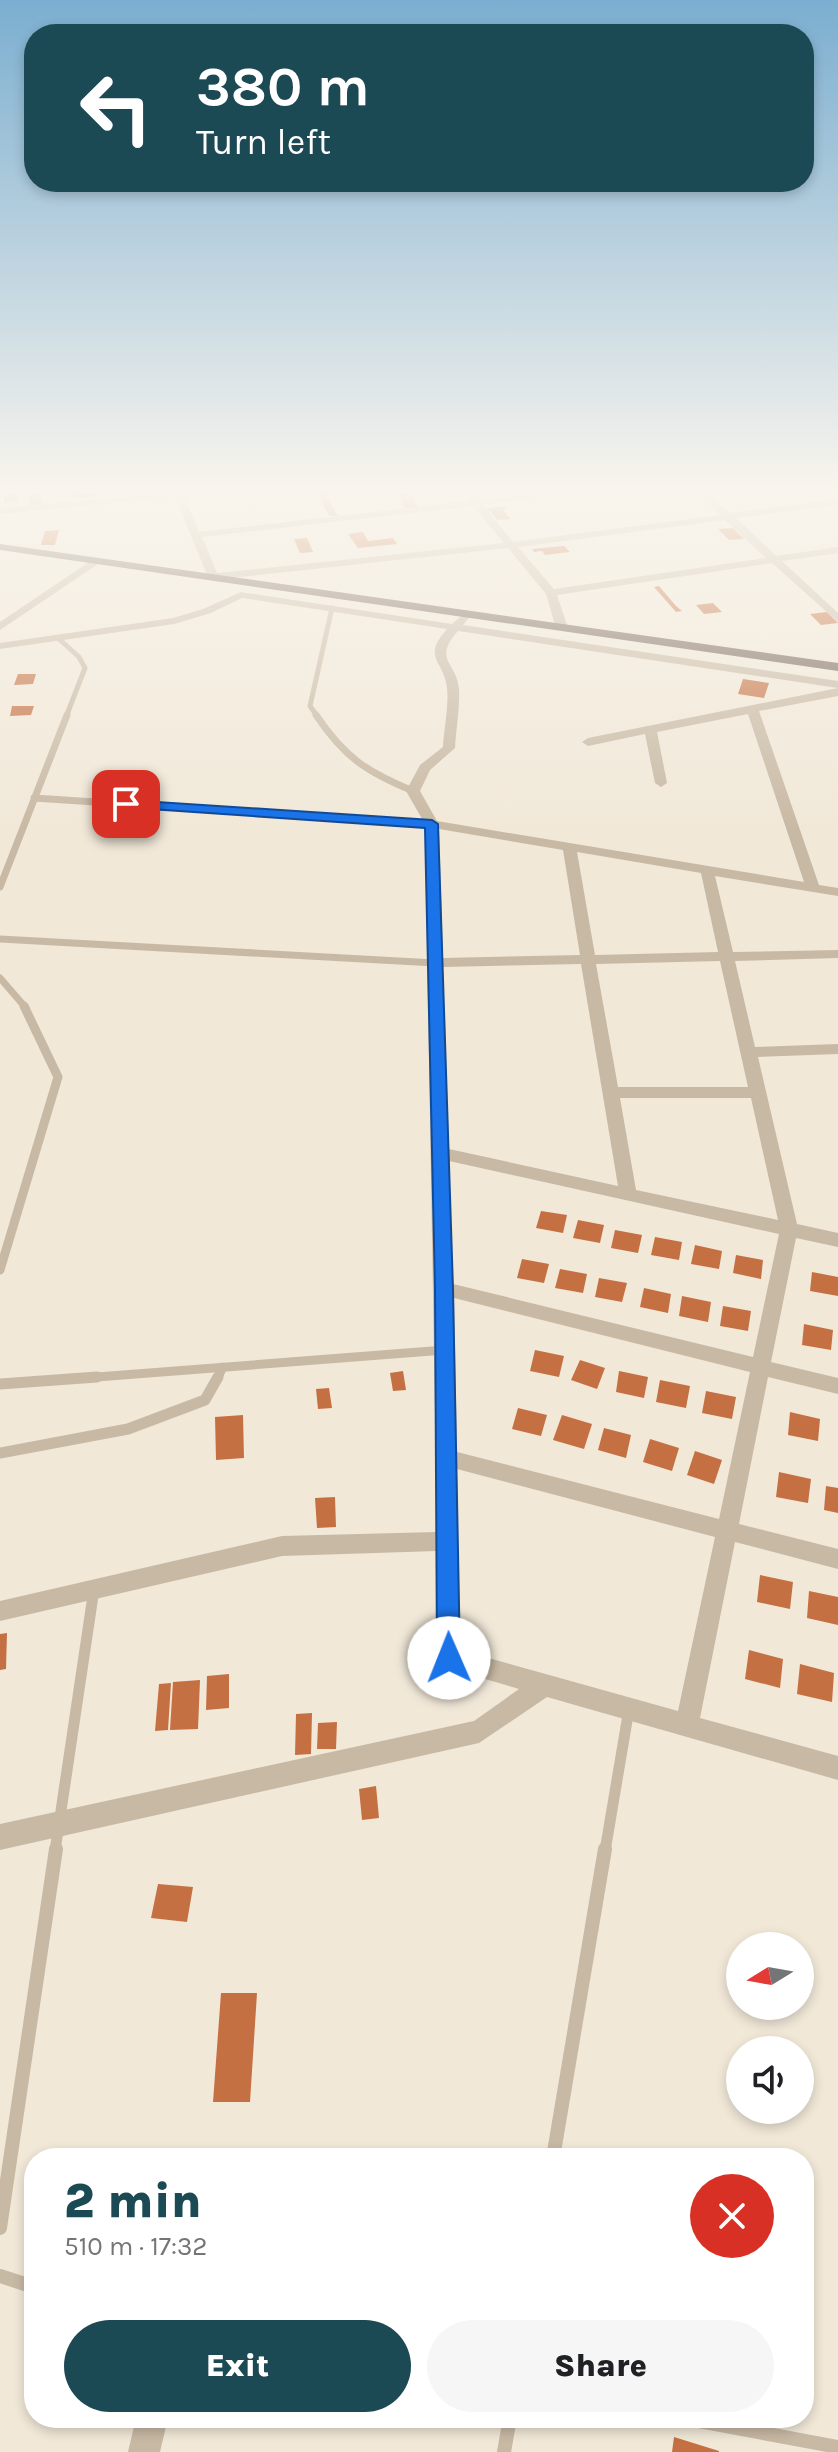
<!DOCTYPE html>
<meta charset="utf-8">
<style>
:root{--surface:#fff;--page:#f6f6f6;--text:#202124;--muted:#757577;--accent:#1c4a54}
body{margin:0;font-family:Karla,sans-serif;background:var(--page);color:var(--text);height:100vh;display:flex;flex-direction:column;font-size:30px;white-space:nowrap}
*{box-sizing:border-box;margin:0}
p{font-size:26px;color:var(--muted)}
.icon{flex:none;width:44px;height:44px;fill:none;stroke:currentColor;stroke-width:2;stroke-linecap:round;stroke-linejoin:round}
.map{position:relative;flex:1;overflow:hidden}
.panel{position:absolute;left:24px;top:2148px;width:790px;height:280px;display:flex;flex-direction:column;background:var(--surface);border-radius:32px;box-shadow:0 4px 12px #0003}
.panel>*{flex:none}
.top-card{position:absolute;left:24px;top:24px;width:790px;height:168px;border-radius:32px;box-shadow:0 4px 12px #0003;background:#1c4a54;color:#fff;overflow:hidden}
.needle{width:52px;rotate:259deg}
.fabs{position:absolute;left:726px;top:1932px;display:grid;gap:16px}
.fabs a{display:grid;place-items:center;width:88px;height:88px;border-radius:50%;background:var(--surface);box-shadow:0 4px 12px #0003;font-size:40px}
.pin{position:absolute;display:grid;place-items:center;width:68px;height:68px;color:#fff;margin:-34px;border-radius:16px;box-shadow:0 4px 12px #0006}
.me{position:absolute;width:88px;margin:-44px;rotate:359deg;stroke-linejoin:round;filter:drop-shadow(0 0 6px #0008)}
.turn{display:flex;align-items:center;gap:28px;height:168px;padding:0 40px;font-size:36px}
.turn .icon{width:104px;height:104px;stroke-width:2.5}
.turn b{display:block;font-size:56px;line-height:68px}
.round{display:grid;place-items:center;flex:none;width:84px;height:84px;border-radius:42px;background:var(--page)}
.overview{display:flex;align-items:center;justify-content:space-between;height:136px;padding:0 40px}
h1{font-size:48px;font-weight:800;line-height:60px;color:var(--accent)}
.action{display:flex;gap:16px;margin-top:auto;padding:16px 40px}
.action a{flex:1;height:92px;border-radius:48px;background:var(--accent);color:#fff;font-size:32px;font-weight:800;line-height:92px;text-align:center}
.action a+a{background:var(--page);color:var(--text)}
.map>svg:first-child{display:block}
.building{fill:#c57042}
.lines{fill:none;stroke-linecap:round;stroke-linejoin:round}
.service-far4{stroke:#c8b9a4;stroke-width:5}
.service-far3{stroke:#c8b9a4;stroke-width:7}
.service-far2{stroke:#c8b9a4;stroke-width:9}
.service-far1{stroke:#c8b9a4;stroke-width:11}
.service{stroke:#c8b9a4;stroke-width:14}
.minor{fill:#c8b9a4;fill-rule:evenodd}
.primary{fill:#766457;fill-rule:evenodd}
.route{fill:#1a73e8;stroke:#114b97;stroke-width:2}
</style>
<div class="map">
<svg width="838" height="2452" viewBox="0 0 838 2452">
<rect width="100%" height="100%" fill="#f1e8d8"/>
<!-- building -->
<path class="building" d="M 41,488 L 42,505 L 29,506 L 28,489 Z
M 97,488 L 98,497 L 75,498 L 74,490 Z
M 314,488 L 322,488 L 338,516 L 330,516 L 316,493 L 307,494 L 306,491 Z
M 19,489 L 19,501 L 4,503 L 4,490 Z
M 410,493 L 419,509 L 406,510 L 397,494 Z
M 505,506 L 507,509 L 503,510 L 511,519 L 497,520 L 490,511 L 483,509 Z
M 733,528 L 744,539 L 729,540 L 718,529 Z
M 59,530 L 55,545 L 41,545 L 45,531 Z
M 363,532 L 368,541 L 393,538 L 397,544 L 358,548 L 348,534 Z
M 307,538 L 313,552 L 300,553 L 294,539 Z
M 564,546 L 570,552 L 545,555 L 542,551 L 534,552 L 532,549 Z
M 659,586 L 676,606 L 682,611 L 676,612 L 654,587 Z
M 713,603 L 722,612 L 704,614 L 696,605 Z
M 827,612 L 838,623 L 821,625 L 810,614 Z
M 18,674 L 36,674 L 33,684 L 14,685 Z
M 743,679 L 769,683 L 764,698 L 738,694 Z
M 12,706 L 34,706 L 31,715 L 10,716 Z
M 541,1211 L 567,1215 L 563,1233 L 536,1228 Z
M 578,1220 L 604,1225 L 600,1243 L 573,1238 Z
M 615,1230 L 642,1235 L 638,1253 L 611,1248 Z
M 655,1237 L 682,1242 L 679,1260 L 651,1255 Z
M 695,1245 L 722,1251 L 719,1269 L 691,1264 Z
M 736,1255 L 763,1260 L 761,1279 L 733,1273 Z
M 522,1259 L 549,1264 L 544,1283 L 517,1278 Z
M 560,1269 L 587,1274 L 583,1293 L 555,1288 Z
M 812,1272 L 838,1277 L 838,1296 L 810,1291 Z
M 599,1278 L 627,1283 L 622,1302 L 595,1297 Z
M 644,1288 L 671,1294 L 668,1313 L 640,1307 Z
M 682,1296 L 711,1302 L 708,1322 L 679,1316 Z
M 723,1306 L 751,1311 L 748,1331 L 720,1326 Z
M 804,1324 L 833,1330 L 831,1350 L 802,1345 Z
M 535,1350 L 564,1356 L 559,1377 L 530,1371 Z
M 580,1360 L 605,1368 L 597,1389 L 571,1380 Z
M 403,1371 L 406,1390 L 393,1391 L 390,1373 Z
M 619,1371 L 648,1377 L 644,1398 L 616,1392 Z
M 660,1380 L 690,1386 L 686,1408 L 656,1402 Z
M 329,1388 L 332,1408 L 318,1409 L 316,1389 Z
M 706,1391 L 736,1397 L 732,1419 L 702,1413 Z
M 518,1408 L 547,1415 L 541,1436 L 512,1429 Z
M 790,1412 L 820,1419 L 818,1441 L 788,1435 Z
M 243,1415 L 244,1458 L 216,1460 L 215,1417 Z
M 562,1415 L 592,1424 L 584,1449 L 553,1440 Z
M 604,1428 L 631,1435 L 626,1458 L 598,1450 Z
M 650,1439 L 679,1448 L 672,1471 L 643,1462 Z
M 695,1451 L 722,1460 L 714,1484 L 687,1475 Z
M 779,1472 L 811,1479 L 808,1503 L 776,1497 Z
M 826,1486 L 838,1488 L 838,1513 L 824,1510 Z
M 335,1497 L 336,1527 L 317,1528 L 315,1498 Z
M 760,1575 L 793,1582 L 790,1609 L 757,1602 Z
M 809,1591 L 838,1597 L 838,1625 L 807,1618 Z
M 7,1633 L 6,1669 L 0,1670 L 0,1634 Z
M 749,1650 L 783,1659 L 780,1688 L 745,1679 Z
M 800,1664 L 834,1673 L 832,1702 L 797,1694 Z
M 229,1674 L 229,1708 L 206,1710 L 207,1676 Z
M 200,1680 L 198,1729 L 170,1730 L 173,1682 Z
M 171,1683 L 168,1730 L 155,1731 L 159,1684 Z
M 312,1713 L 311,1754 L 295,1755 L 296,1714 Z
M 337,1722 L 336,1749 L 317,1749 L 318,1723 Z
M 376,1786 L 379,1818 L 362,1820 L 359,1789 Z
M 158,1884 L 193,1887 L 187,1922 L 151,1918 Z
M 221,1993 L 257,1993 L 250,2102 L 213,2102 Z
M 674,2437 L 719,2451 L 719,2452 L 672,2452 Z"/>
<g class="lines">
<!-- service-far4 -->
<path class="service-far4" d="M 59,639 L 79,657 L 85,668 L 66,717
M 318,717 L 310,706 L 332,608"/>
<!-- service-far3 -->
<path class="service-far3" d="M 316,715 C 345,758 367,772 413,791
M 34,798 L 432,824
M 0,887 L 67,715
M 0,939 L 435,963
M 0,978 L 26,1008"/>
<!-- service-far2 -->
<path class="service-far2" d="M 0,1270 L 58,1077 L 24,1006
M 71,1379 L 445,1350
M 217,1379 L 223,1367"/>
<!-- service-far1 -->
<path class="service-far1" d="M 0,1384 L 97,1377
M 0,1453 L 128,1429 L 205,1400 L 218,1377
M 55,1851 L 94,1589
M 605,1851 L 629,1709"/>
<!-- service -->
<path class="service" d="M 553,2158 L 605,1849
M 0,2228 L 56,1849
M 0,2276 L 34,2287
M 683,2418 L 838,2447
M 504,2452 L 510,2418"/>
<!-- minor -->
<path class="minor" d="M 171,488 L 181,488 L 182,491 L 250,488 L 184,497 L 199,532 L 469,501 L 458,488 L 468,488 L 478,500 L 584,488 L 614,488 L 483,505 L 513,542 L 720,515 L 692,488 L 703,488 L 730,513 L 838,499 L 838,505 L 736,518 L 776,556 L 838,547 L 838,553 L 782,561 L 838,613 L 838,622 L 772,563 L 557,595 L 568,628 L 562,631 L 556,628 L 546,594 L 508,548 L 213,580 L 208,577 L 175,497 L 0,514 L 0,508 L 173,492 ZM 473,506 L 504,543 L 217,573 L 202,537 ZM 725,520 L 766,558 L 554,589 L 518,547 Z
M 92,560 L 101,562 L 0,630 L 0,622 Z
M 241,592 L 452,624 L 467,611 L 472,614 L 463,625 L 838,681 L 838,696 L 759,711 L 819,885 L 838,888 L 838,896 L 715,876 L 733,952 L 838,950 L 838,958 L 735,961 L 755,1047 L 838,1044 L 838,1054 L 758,1057 L 797,1224 L 838,1233 L 838,1247 L 796,1238 L 771,1362 L 838,1378 L 838,1394 L 768,1377 L 739,1524 L 838,1549 L 838,1569 L 735,1542 L 700,1718 L 838,1756 L 838,1780 L 547,1697 L 479,1743 L 0,1850 L 0,1824 L 474,1721 L 519,1689 L 441,1666 L 438,1658 L 437,1551 L 282,1556 L 0,1621 L 0,1601 L 282,1536 L 437,1532 L 425,824 L 406,791 L 420,765 L 443,747 C 444,728 449,706 447,688 C 444,660 421,658 447,629 L 242,598 L 211,613 L 174,624 L 0,649 L 0,643 L 173,618 L 203,609 ZM 458,631 L 838,688 L 588,738 L 582,742 L 588,746 L 645,734 L 655,783 L 661,787 L 667,783 L 657,732 L 748,714 L 804,882 L 437,821 L 420,791 L 430,770 L 455,748 C 456,729 460,708 459,689 C 457,662 432,660 458,631 ZM 439,829 L 563,850 L 580,955 L 443,958 ZM 577,852 L 701,873 L 718,952 L 595,955 ZM 720,961 L 748,1087 L 618,1087 L 596,964 ZM 581,964 L 618,1186 L 449,1149 L 443,967 ZM 620,1098 L 751,1098 L 778,1220 L 636,1190 ZM 449,1161 L 779,1234 L 753,1357 L 453,1284 ZM 454,1298 L 750,1372 L 719,1519 L 457,1452 ZM 457,1469 L 715,1537 L 678,1711 L 460,1650 Z
M 136,2418 L 168,2418 L 160,2452 L 128,2452 Z"/>
<!-- primary -->
<path class="primary" d="M 0,544 L 838,663 L 838,671 L 0,550 Z"/>
</g>
<!-- sky -->
<linearGradient id="sky" x2="0" y2="1"><stop stop-color="#7baed0"/><stop offset="0.59" stop-color="#f9f5ed"/><stop offset="1" stop-color="#f9f5ed" stop-opacity="0"/></linearGradient>
<rect width="838" height="831" fill="url(#sky)"/>
<!-- route -->
<path class="route" d="M 126,800 L 432,820 L 438,824 L 453,1289 L 460,1658 L 457,1665 L 449,1669 L 440,1665 L 437,1658 L 435,1289 L 425,828 L 121,807 L 121,801 Z"/>
</svg>
<div class="fabs">
<a><svg class="needle" viewBox="-14 -14 28 28"><path d="M0-13l5 13h-10z" fill="#e53935"/><path d="M0 13l5-13h-10z" fill="#757577"/></svg></a>
<a><svg class="icon" aria-label="sound" viewBox="0 0 24 24"><path d="M4 9h4l5-4v14l-5-4H4zM17 9q2 3 0 6"/></svg></a>
</div>
<div class="pin" style="left:126px;top:804px;background:#d93025"><svg class="icon" aria-label="arrive" viewBox="0 0 24 24"><path d="M6 21V4h12l-3 4 3 4H6"/></svg></div>
<svg class="me" style="left:449px;top:1658px" viewBox="-20 -20 40 40"><circle r="19" fill="#fff"/><path d="M0-13L10 11 0 6-10 11z" fill="#1a73e8"/></svg>
<div class="top-card">
<div class="turn"><svg class="icon" aria-label="left" viewBox="0 0 24 24"><path d="M17 20v-9H6M10 6l-5 5 5 5"/></svg><div><b>380 m</b>Turn left</div></div>
</div>
<section class="panel">
<div class="overview"><div><h1>2 min</h1><p>510 m · 17:32</p></div><a class="round" style="background:#d93025;color:#fff"><svg class="icon" aria-label="close" viewBox="0 0 24 24"><path d="M6 6l12 12M18 6L6 18"/></svg></a></div>
<div class="action"><a>Exit</a><a>Share</a></div>
</section>
</div>
